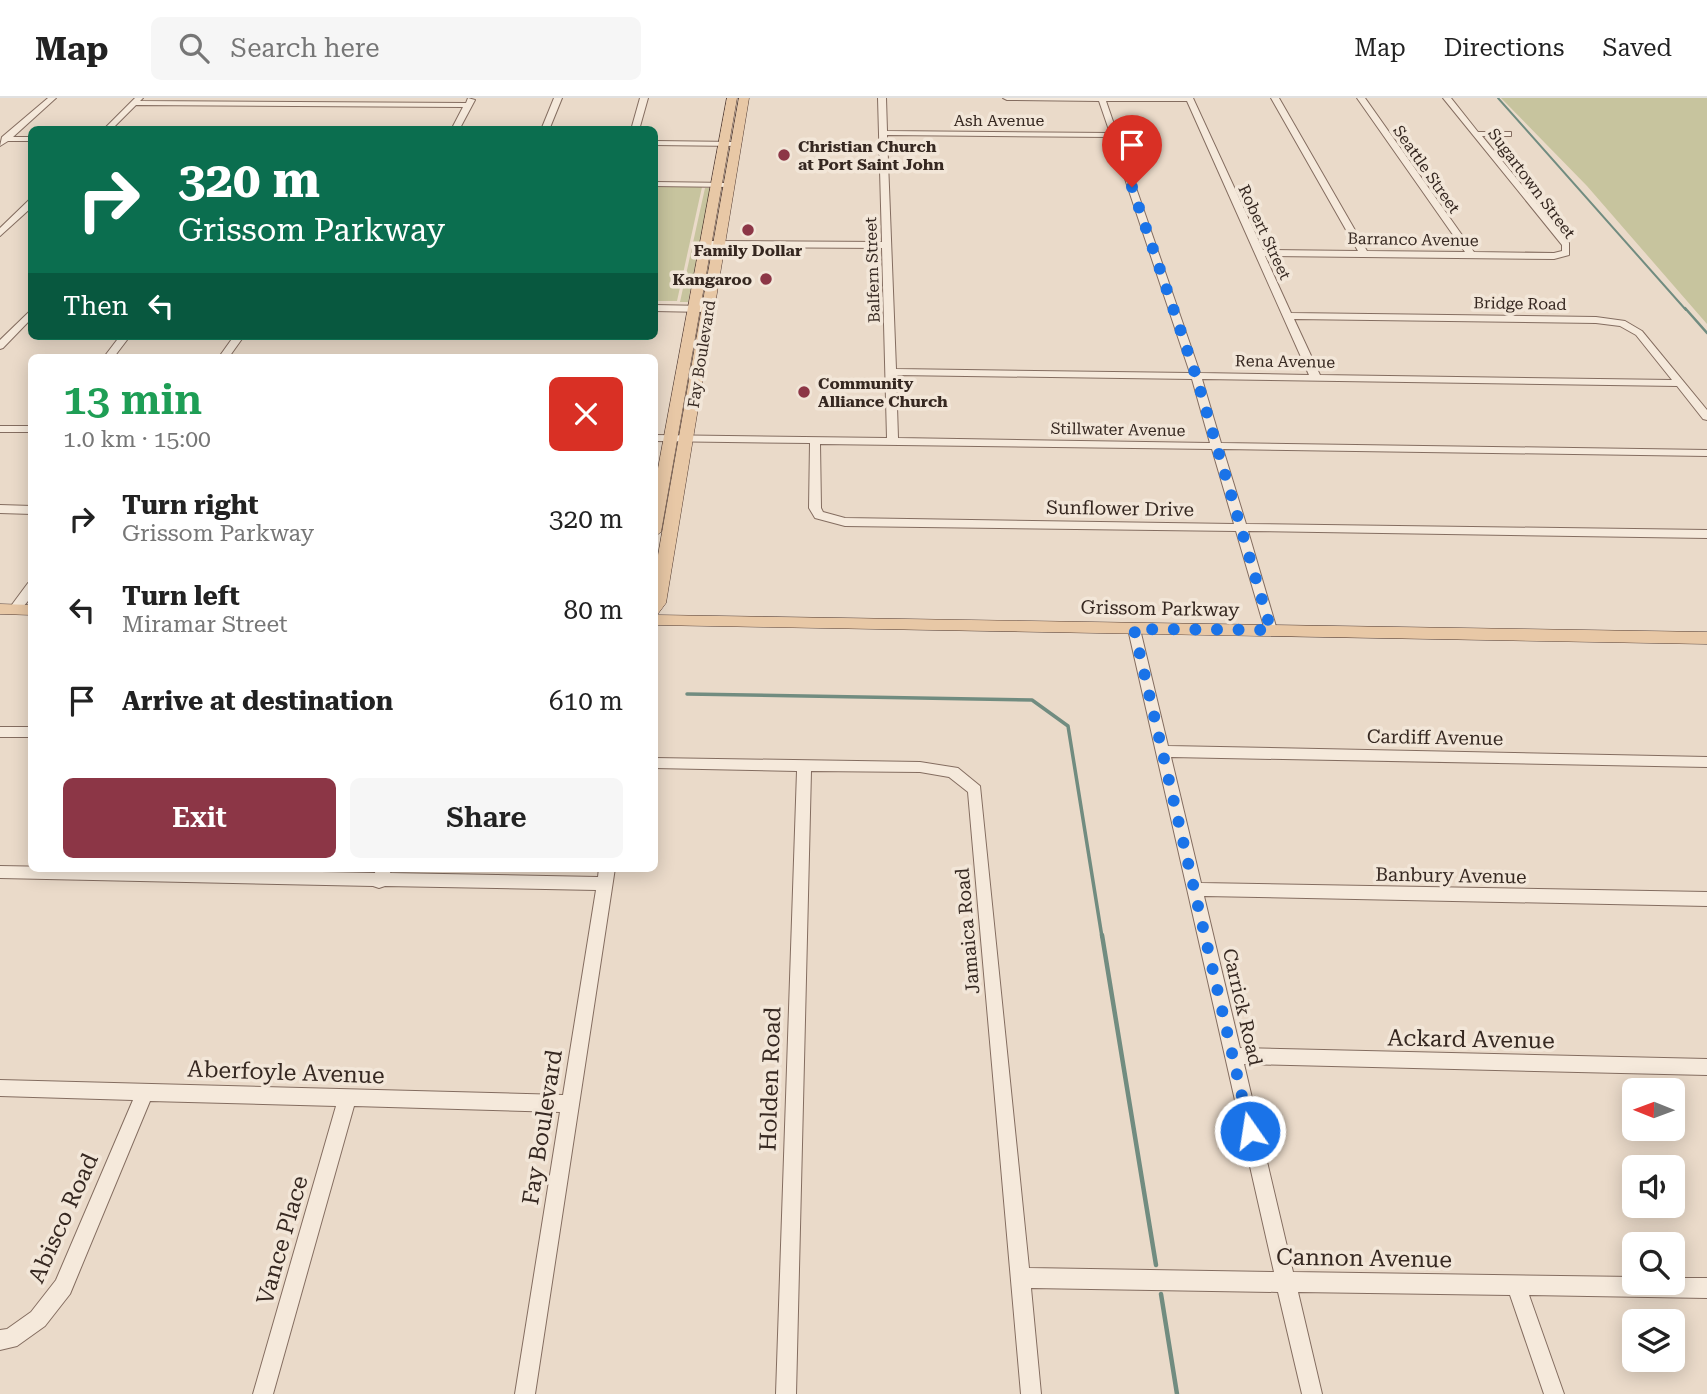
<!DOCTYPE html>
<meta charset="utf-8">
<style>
:root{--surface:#fff;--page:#f6f6f6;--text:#222;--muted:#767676;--line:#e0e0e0;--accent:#8c3646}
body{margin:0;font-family:"Roboto Serif",serif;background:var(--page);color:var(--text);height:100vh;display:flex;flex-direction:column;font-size:26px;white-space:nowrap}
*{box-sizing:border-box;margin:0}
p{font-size:23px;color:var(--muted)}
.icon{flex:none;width:38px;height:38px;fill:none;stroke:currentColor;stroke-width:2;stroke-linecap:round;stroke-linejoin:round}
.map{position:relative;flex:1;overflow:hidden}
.side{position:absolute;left:28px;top:256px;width:630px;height:518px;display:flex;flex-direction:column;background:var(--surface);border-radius:10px;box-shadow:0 4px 18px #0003}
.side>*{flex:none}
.banner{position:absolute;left:28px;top:28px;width:630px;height:214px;border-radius:10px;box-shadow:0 4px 18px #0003;background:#0b6e4f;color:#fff;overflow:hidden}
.needle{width:46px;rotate:271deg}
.controls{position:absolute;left:1622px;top:980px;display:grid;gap:14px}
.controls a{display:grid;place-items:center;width:63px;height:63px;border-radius:10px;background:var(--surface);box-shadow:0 4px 18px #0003;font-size:35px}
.pin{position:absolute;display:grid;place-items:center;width:60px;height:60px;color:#fff;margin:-72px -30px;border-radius:50% 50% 50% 0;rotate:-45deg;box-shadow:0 0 7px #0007}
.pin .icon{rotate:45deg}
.me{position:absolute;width:77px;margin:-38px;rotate:347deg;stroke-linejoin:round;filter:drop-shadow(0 0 5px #0008)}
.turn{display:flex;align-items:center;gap:24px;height:147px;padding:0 35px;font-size:32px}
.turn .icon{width:91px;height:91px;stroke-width:2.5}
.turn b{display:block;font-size:49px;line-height:60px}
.then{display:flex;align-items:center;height:66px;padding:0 35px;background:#0003;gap:14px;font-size:26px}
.round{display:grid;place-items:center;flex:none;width:74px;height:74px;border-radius:10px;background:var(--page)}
.head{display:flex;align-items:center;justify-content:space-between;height:119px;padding:0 35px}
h1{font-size:42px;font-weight:600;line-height:52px;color:#1e9e55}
.cta{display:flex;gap:14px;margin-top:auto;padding:14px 35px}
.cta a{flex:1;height:80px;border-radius:10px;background:var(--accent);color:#fff;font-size:28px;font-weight:600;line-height:80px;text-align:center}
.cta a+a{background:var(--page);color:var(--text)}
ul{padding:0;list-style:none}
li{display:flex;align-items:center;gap:21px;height:91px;padding:0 35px}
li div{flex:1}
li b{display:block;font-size:26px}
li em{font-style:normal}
header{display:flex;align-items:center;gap:42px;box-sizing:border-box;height:98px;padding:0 35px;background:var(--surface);border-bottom:2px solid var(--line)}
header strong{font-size:33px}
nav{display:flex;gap:38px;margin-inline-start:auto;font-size:24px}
.search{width:490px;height:63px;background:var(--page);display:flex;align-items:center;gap:18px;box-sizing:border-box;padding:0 24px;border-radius:10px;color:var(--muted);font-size:26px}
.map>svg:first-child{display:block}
.green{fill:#c7c49e}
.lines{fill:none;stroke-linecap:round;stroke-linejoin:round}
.stream-far3{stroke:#718c80;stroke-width:2}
.stream-far2{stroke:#718c80;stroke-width:2.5}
.stream-far1{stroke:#718c80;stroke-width:3.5}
.stream{stroke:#718c80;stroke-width:4.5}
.minor-casing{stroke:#846d60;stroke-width:2}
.major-casing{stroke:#533c33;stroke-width:1}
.minor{fill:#f5e9db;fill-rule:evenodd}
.major{fill:#e8c8a6;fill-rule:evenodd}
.route{stroke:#1a73e8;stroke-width:12;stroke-dasharray:0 21.6}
.poi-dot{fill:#8c3646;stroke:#f2e6d8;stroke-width:2.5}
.labels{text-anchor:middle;stroke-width:7;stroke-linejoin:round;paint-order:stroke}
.far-street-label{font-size:16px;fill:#362821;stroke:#f2e6d8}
.far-poi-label{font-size:16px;font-weight:bold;fill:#362821;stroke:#f2e6d8;text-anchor:start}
.street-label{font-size:19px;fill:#362821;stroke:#f2e6d8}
.near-street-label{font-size:23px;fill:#362821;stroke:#f2e6d8}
</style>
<header>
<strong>Map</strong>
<div class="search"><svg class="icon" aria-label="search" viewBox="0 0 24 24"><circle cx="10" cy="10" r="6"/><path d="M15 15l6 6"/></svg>Search here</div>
<nav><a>Map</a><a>Directions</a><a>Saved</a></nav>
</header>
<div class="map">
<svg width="1707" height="1296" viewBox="0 0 1707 1296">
<rect width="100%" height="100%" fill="#eadac9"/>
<!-- green -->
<path class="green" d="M 1501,0 L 1707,0 L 1707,226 L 1587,88 Z
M 655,89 L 702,89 L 677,203 L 655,203 Z
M 705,90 L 711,90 L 688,204 L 680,204 Z"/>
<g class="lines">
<!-- stream-far3 -->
<path class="stream-far3" d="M 1498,0 L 1686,212"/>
<!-- stream-far2 -->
<path class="stream-far2" d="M 1685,210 L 1707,235"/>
<!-- stream-far1 -->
<path class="stream-far1" d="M 687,596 L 1032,602 L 1068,628 L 1102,839"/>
<!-- stream -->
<path class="stream" d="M 1102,837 L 1156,1167
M 1161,1196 L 1177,1296"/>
<defs>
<path id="minor" d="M 48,0 L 56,0 L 13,39 L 32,39 L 32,43 L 8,43 L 0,48 L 2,39 Z
M 135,0 L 143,0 L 140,3 L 466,5 L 468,0 L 475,2 L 459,32 L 451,32 L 463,9 L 136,7 L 111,32 L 103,32 Z
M 554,0 L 562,0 L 549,32 L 541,32 Z
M 640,0 L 648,0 L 639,32 L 631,32 Z
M 878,0 L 886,0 L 887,33 L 1110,35 L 1099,3 L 1007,2 L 1003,0 L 1193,0 L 1263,152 L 1358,153 L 1271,0 L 1279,0 L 1367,153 L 1465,154 L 1357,0 L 1365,0 L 1474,154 L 1554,155 L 1562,153 L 1562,147 L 1443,0 L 1451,0 L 1478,34 L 1511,34 L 1511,38 L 1482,38 L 1569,145 L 1569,157 L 1554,161 L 1265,158 L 1291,215 L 1596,219 L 1625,223 L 1642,233 L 1707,312 L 1707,322 L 1703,321 L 1677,288 L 1202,281 L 1221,345 L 1707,352 L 1707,358 L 1223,351 L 1246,426 L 1707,432 L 1707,440 L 1248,433 L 1277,532 L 1271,536 L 1265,532 L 1236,433 L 845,428 L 815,420 L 809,410 L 810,345 L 654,343 L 654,337 L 887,340 L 882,150 L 705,149 L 701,146 L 705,143 L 882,144 ZM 1106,3 L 1187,3 L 1309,277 L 1200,275 ZM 887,37 L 1111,39 L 1190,275 L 896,271 ZM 1294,221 L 1596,225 L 1620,228 L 1636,237 L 1672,282 L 1320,277 ZM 896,277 L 1192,281 L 1210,345 L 898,340 ZM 820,346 L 1212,351 L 1234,426 L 845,420 L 823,414 L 821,410 Z
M 654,43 L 737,44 L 741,46 L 737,48 L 654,47 Z
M 654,84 L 730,85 L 734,87 L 730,89 L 654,88 Z
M 29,102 L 32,102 L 32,109 L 0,138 L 0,130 Z
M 654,207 L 706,208 L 711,211 L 706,214 L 654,213 Z
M 32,211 L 32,220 L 3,250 L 0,251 L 0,242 Z
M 120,238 L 130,238 L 114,259 L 104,259 Z
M 234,238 L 244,238 L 229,259 L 219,259 Z
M 0,328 L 32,328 L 32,334 L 0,334 Z
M 0,407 L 32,408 L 32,416 L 0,415 Z
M 32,484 L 32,498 L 19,514 L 11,514 L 9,511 L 11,508 L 28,485 Z
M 1134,527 L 1140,531 L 1168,648 L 1707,659 L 1707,669 L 1171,659 L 1201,785 L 1707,794 L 1707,808 L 1204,798 L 1240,950 L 1707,961 L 1707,977 L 1244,966 L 1293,1174 L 1634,1179 L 1634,1185 L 1673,1185 L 1673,1180 L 1707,1180 L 1707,1200 L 1529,1197 L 1564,1296 L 1544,1296 L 1510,1197 L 1298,1194 L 1322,1296 L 1302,1296 L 1278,1194 L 1031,1190 L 1041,1296 L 1021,1296 L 968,694 L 949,679 L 920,674 L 811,673 L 796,1296 L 776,1296 L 797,673 L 654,670 L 654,660 L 920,664 L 958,670 L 980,688 L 1029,1170 L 1274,1174 L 1128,531 Z
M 0,629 L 32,629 L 32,639 L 0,639 Z
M 0,768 L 375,775 L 376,770 L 392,770 L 390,775 L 598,779 L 599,770 L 615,770 L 535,1296 L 515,1296 L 560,1014 L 354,1008 L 273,1296 L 253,1296 L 336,1008 L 150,1003 L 70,1196 L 45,1228 L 17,1248 L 0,1252 L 0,1232 L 7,1231 L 31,1214 L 56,1182 L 133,1002 L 0,998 L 0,982 L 563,997 L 596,792 L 385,788 L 379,790 L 373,788 L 0,780 Z"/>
<path id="major" d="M 727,0 L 737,0 L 661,434 L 654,439 L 654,392 Z
M 739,0 L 749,0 L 666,505 L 657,517 L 1707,534 L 1707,546 L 654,527 L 654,480 Z
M 0,506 L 32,507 L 32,517 L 0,516 Z"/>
</defs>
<!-- minor casing -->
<use href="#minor" class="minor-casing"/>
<!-- major casing -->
<use href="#major" class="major-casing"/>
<!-- minor -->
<use href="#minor" class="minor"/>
<!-- major -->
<use href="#major" class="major"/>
</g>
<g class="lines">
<!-- route -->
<path class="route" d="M 1132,89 L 1196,278 L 1271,532 L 1134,531 L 1250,1033"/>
</g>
<!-- markers -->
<g class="poi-dot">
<circle cx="784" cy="57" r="7"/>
<circle cx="748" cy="132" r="7"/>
<circle cx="766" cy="181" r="7"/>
<circle cx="804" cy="294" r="7"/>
</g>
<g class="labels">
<!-- far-street labels -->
<g class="far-street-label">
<text x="999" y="28">Ash Avenue</text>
<text transform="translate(1427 71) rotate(55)" y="6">Seattle Street</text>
<text transform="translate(1532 85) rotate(53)" y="6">Sugartown Street</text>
<text transform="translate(1265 134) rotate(65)" y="6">Robert Street</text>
<text transform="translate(1413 141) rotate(1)" y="6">Barranco Avenue</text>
<text transform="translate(872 172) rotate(-92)" y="6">Balfern Street</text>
<text transform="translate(1520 205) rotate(1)" y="6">Bridge Road</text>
<text transform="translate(701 256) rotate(-81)" y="6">Fay Boulevard</text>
<text transform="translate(1285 263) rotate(1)" y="6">Rena Avenue</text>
<text transform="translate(1118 331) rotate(1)" y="6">Stillwater Avenue</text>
</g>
<!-- far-poi labels -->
<g class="far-poi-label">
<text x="798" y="54">Christian Church<tspan x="798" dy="18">at Port Saint John</tspan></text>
<text x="748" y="158" text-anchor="middle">Family Dollar</text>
<text x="752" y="187" text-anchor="end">Kangaroo</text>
<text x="818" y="291">Community<tspan x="818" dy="18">Alliance Church</tspan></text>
</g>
<!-- street labels -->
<g class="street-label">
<text transform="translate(1120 410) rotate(1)" y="7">Sunflower Drive</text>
<text transform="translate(1160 510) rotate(1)" y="7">Grissom Parkway</text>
<text transform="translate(1435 639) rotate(1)" y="7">Cardiff Avenue</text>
<text transform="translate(1451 777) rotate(1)" y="7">Banbury Avenue</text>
<text transform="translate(967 833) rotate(-95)" y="7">Jamaica Road</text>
<text transform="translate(1243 909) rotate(77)" y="7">Carrick Road</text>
</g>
<!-- near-street labels -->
<g class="near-street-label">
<text transform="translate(1471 941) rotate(1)" y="8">Ackard Avenue</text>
<text transform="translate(286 974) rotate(2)" y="8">Aberfoyle Avenue</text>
<text transform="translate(770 981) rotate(-88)" y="8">Holden Road</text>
<text transform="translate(542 1029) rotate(-81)" y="8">Fay Boulevard</text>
<text transform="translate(63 1120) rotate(-66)" y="8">Abisco Road</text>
<text transform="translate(282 1142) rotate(-74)" y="8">Vance Place</text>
<text transform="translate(1364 1160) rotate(1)" y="8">Cannon Avenue</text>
</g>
</g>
</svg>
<div class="controls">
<a><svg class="needle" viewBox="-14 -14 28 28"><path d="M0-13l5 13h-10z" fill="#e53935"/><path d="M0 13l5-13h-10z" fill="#767676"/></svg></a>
<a><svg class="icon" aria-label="sound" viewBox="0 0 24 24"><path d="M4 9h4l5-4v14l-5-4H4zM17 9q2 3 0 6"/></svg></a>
<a><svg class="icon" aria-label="search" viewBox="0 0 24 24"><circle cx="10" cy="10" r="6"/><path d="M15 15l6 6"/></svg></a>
<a><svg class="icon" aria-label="layers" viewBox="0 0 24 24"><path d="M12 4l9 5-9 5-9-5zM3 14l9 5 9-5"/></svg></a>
</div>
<div class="pin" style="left:1132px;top:89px;background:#d93025"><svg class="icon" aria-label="arrive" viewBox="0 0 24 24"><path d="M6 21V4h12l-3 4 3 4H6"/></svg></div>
<svg class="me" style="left:1250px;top:1033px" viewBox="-20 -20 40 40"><circle r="17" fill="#1a73e8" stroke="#fff" stroke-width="3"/><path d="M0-11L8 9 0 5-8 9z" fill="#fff"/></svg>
<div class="banner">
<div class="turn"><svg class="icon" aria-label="right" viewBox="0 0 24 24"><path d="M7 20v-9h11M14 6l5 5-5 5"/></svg><div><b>320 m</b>Grissom Parkway</div></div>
<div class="then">Then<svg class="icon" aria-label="left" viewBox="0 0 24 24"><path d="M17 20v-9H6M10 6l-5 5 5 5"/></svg></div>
</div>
<section class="side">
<div class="head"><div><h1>13 min</h1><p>1.0 km · 15:00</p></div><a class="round" style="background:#d93025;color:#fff"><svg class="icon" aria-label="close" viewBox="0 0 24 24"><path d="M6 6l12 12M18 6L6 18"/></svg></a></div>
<ul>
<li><svg class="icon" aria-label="right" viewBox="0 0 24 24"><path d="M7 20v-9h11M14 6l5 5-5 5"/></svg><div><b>Turn right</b><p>Grissom Parkway</p></div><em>320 m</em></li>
<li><svg class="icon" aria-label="left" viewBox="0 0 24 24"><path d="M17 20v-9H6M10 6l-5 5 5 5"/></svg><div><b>Turn left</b><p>Miramar Street</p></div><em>80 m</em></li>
<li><svg class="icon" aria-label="arrive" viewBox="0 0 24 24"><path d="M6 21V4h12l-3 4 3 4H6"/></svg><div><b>Arrive at destination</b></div><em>610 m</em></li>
</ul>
<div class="cta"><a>Exit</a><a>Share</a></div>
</section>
</div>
